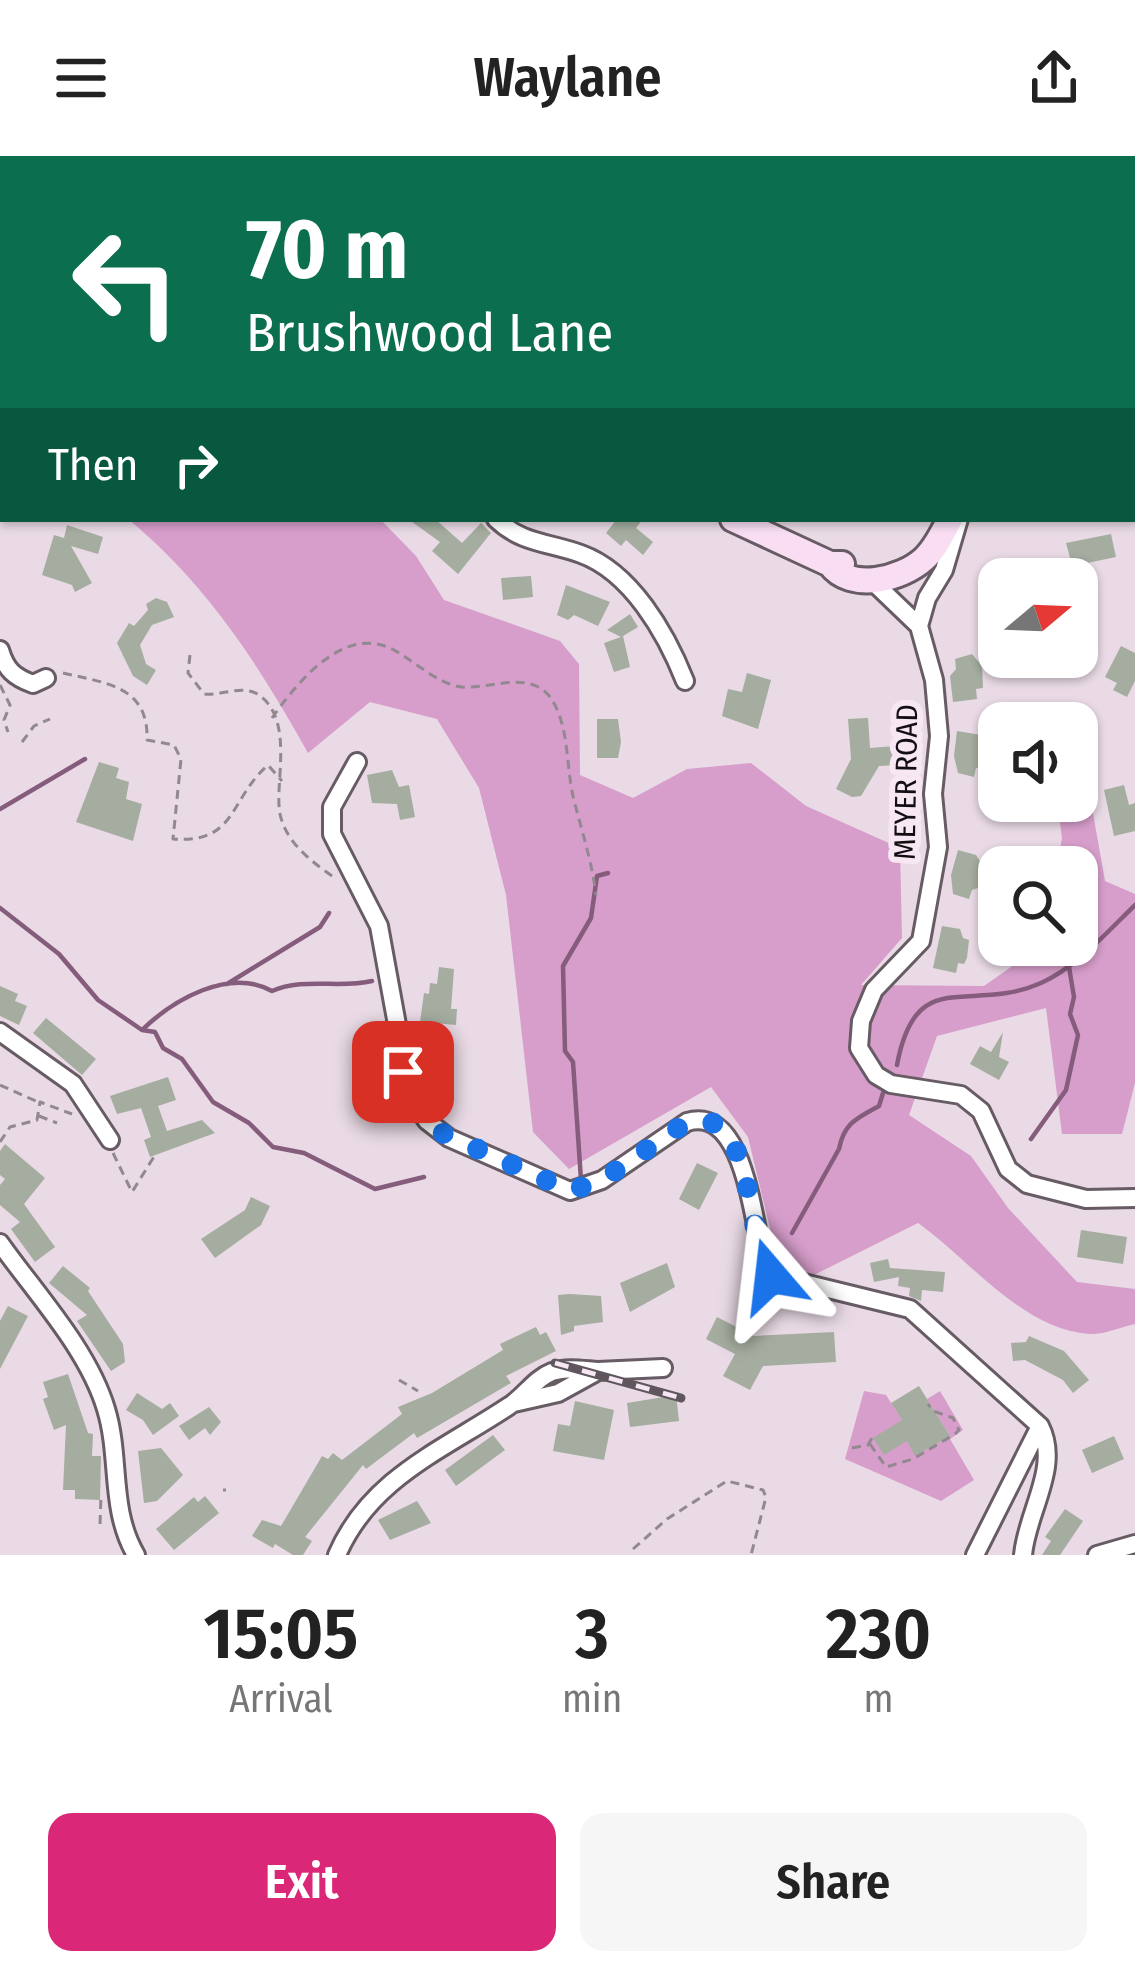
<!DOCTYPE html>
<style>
:root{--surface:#fff;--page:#f6f6f6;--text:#222;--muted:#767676;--accent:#db2777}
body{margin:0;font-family:"Fira Sans Condensed",sans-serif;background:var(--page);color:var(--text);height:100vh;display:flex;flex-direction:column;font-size:45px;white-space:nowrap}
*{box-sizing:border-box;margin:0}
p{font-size:39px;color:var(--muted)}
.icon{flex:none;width:66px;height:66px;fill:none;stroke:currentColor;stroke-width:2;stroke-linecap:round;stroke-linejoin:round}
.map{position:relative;height:1399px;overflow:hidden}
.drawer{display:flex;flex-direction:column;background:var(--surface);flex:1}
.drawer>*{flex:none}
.top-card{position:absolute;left:0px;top:0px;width:1137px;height:366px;box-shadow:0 3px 9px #0004;background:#0b6e4f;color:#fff;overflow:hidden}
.needle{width:78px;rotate:71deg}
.fabs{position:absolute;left:978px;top:402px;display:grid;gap:24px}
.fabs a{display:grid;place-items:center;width:120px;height:120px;border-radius:24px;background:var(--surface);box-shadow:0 3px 9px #0004;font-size:60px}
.pin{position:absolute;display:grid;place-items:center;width:102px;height:102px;color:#fff;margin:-51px;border-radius:24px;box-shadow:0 6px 18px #0006}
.me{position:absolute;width:132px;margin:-66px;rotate:343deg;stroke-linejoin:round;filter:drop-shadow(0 0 9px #0008)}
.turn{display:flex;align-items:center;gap:42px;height:252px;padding:0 48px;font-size:54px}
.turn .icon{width:156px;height:156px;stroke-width:2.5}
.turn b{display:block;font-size:84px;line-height:102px}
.then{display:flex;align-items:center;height:114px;padding:0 48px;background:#0003;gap:24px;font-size:45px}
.eta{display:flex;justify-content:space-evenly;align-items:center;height:204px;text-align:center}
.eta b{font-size:72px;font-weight:600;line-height:84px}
.cta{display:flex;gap:24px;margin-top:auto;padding:24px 48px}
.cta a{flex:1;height:138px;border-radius:24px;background:var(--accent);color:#fff;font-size:48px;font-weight:600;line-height:138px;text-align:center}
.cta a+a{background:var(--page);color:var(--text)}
header{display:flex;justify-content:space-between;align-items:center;height:156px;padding:0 48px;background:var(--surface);font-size:54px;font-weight:600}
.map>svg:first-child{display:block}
.green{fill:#d79ecb}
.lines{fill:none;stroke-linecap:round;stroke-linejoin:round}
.stream{stroke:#855c7c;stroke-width:4.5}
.building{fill:#a4ad9f}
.lane-casing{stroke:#675b64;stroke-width:15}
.street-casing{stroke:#675b64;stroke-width:22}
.secondary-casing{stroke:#675b64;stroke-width:30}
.path{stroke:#92888f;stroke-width:3;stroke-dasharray:9 6;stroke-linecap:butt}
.lane{stroke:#fff;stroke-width:9}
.street{stroke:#fff;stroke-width:16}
.secondary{stroke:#f8ddf3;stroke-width:24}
.rail-casing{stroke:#5f575d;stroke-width:9}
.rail{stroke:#f6e7f3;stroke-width:4.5;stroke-dasharray:14;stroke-linecap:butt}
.route{stroke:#1a73e8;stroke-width:21;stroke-dasharray:0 37.8}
.labels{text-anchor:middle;stroke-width:12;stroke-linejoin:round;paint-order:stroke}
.street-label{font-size:30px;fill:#120e11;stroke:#f6e7f3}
</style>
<header><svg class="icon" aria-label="menu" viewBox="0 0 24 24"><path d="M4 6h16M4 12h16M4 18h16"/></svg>Waylane<svg class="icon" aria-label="share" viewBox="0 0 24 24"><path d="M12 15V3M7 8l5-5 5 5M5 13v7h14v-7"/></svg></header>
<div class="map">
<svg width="1135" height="1399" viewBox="0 0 1135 1399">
<rect width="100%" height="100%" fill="#e9dae5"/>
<!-- green -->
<path class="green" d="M 128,363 L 380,363 L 416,400 L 444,444 L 560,485 L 579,508 L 580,619 L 633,642 L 687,613 L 751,607 L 806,650 L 900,692 L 902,782 L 861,829 L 984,830 L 1042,789 L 1077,789 L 1077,711 L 1057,711 L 1062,682 L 1057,645 L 1077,645 L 1077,614 L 1085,612 L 1105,725 L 1135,738 L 1135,927 L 1122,978 L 1062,978 L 1046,852 L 937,880 L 909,959 L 971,1000 L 1008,1052 L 1077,1126 L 1135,1133 L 1135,1168 C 1121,1171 1103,1179 1089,1178 C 1023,1174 970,1104 918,1067 L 808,1122 L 778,1106 L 748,981 L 711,931 L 569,1013 L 533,976 L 506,739 L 479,632 L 437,563 L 370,546 L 308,597 C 259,509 207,428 128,363 Z
M 864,1235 L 886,1239 L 902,1264 L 884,1298 L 908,1284 L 916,1299 L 950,1280 L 927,1243 L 940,1235 L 963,1274 L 950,1283 L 974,1324 L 941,1345 L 845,1303 Z"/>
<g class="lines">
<!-- stream -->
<path class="stream" d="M 0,653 L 85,603
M 0,752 L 59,798 L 98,844 L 142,874 C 173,844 229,811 272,835 C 304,821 339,833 372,825
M 227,828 L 320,771 L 329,757
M 142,874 L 155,876 L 163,892 L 182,903 L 213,946 L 249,967 L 273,991 L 304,997 L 375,1033 L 424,1021
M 897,909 C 916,807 969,859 1041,827 C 1078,810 1107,776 1135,749
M 1031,983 L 1066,934 L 1078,879 L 1070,858 L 1074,841 L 1069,811
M 581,1024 L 573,906 L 565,895 L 563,810 L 591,762 L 597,720 L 608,717
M 792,1077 L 839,993 C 844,967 857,962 879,950 L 883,937"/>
</g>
<!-- building -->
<path class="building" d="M 408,363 L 435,363 L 462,387 L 481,367 L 491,377 L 458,418 L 432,395 L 440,386 Z
M 617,363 L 643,363 L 636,372 L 653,386 L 643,399 L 626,384 L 621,390 L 606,377 Z
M 67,369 L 103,381 L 98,398 L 71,390 L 92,427 L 75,436 L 72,429 L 42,419 L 54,379 L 64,382 Z
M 1111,378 L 1116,401 L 1073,410 L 1075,418 L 1061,420 L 1057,405 L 1070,402 L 1066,387 Z
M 531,420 L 533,441 L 503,444 L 501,422 Z
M 566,429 L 610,446 L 598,470 L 574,459 L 568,464 L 557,459 Z
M 156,442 L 167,446 L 174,461 L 152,469 L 140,489 L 146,508 L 156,514 L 147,529 L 133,520 L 117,487 L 129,467 L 134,470 L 148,454 L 146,448 Z
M 630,458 L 638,471 L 623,480 L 630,511 L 614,516 L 604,487 L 621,481 L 607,474 Z
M 1121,490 L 1135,497 L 1135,525 L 1127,541 L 1113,534 L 1117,527 L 1105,521 Z
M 972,498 L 982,510 L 983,532 L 976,533 L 977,543 L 953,546 L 950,520 L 956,513 L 955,503 Z
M 747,517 L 771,524 L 758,573 L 722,560 L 728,533 L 742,536 Z
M 868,562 L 870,592 L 895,590 L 897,609 L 879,610 L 861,640 L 852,641 L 836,633 L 851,603 L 848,563 Z
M 597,563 L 618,563 L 621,586 L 618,602 L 597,602 Z
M 957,575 L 981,579 L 980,585 L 986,586 L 982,613 L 976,612 L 974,621 L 958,617 L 954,600 Z
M 99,606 L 119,612 L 116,622 L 129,626 L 126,643 L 142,648 L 133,685 L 76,666 Z
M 392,614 L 399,631 L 409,629 L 415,661 L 400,664 L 397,648 L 372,647 L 367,619 Z
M 1124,629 L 1129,649 L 1135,647 L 1135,675 L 1114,680 L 1104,634 Z
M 958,694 L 976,699 L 983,710 L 978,732 L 972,734 L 969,743 L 953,738 L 951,719 Z
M 942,770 L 960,773 L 963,782 L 969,784 L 967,802 L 964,808 L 958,807 L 956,817 L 933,812 Z
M 439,811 L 454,813 L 451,853 L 457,853 L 456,869 L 420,866 L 424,837 L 429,838 L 430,827 L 437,828 Z
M 0,830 L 18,838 L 15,845 L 27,850 L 19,869 L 0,860 Z
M 46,862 L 96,903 L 82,919 L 33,877 Z
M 1003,876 L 999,901 L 1009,906 L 999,924 L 970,908 L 980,890 L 991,896 Z
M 168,921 L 176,944 L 158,950 L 167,975 L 202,964 L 215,977 L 150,1001 L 144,984 L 151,981 L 141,952 L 117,958 L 110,940 Z
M 5,988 L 45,1022 L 24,1048 L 55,1091 L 35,1106 L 11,1073 L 20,1066 L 0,1049 L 0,1029 L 5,1023 L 0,1019 L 0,995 Z
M 697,1007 L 718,1017 L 699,1054 L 679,1043 Z
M 251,1041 L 270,1050 L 261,1069 L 215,1102 L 201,1083 L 245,1054 Z
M 1081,1074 L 1127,1081 L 1123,1108 L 1077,1101 Z
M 888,1103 L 890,1112 L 945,1116 L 943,1136 L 922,1134 L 921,1145 L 909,1140 L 910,1132 L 898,1130 L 899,1121 L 874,1126 L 870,1107 Z
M 667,1107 L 675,1131 L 630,1156 L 620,1127 Z
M 63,1110 L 90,1132 L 88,1135 L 123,1188 L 125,1206 L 111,1215 L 77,1165 L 87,1159 L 49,1127 Z
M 570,1138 L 601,1140 L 603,1166 L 574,1170 L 574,1175 L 561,1179 L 558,1139 Z
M 8,1150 L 28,1160 L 0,1213 L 0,1165 Z
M 717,1161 L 754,1180 L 834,1176 L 836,1206 L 763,1210 L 750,1234 L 723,1220 L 735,1198 L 706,1183 Z
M 536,1171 L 540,1179 L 546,1176 L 556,1195 L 506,1220 L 511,1227 L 417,1282 L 414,1277 L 366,1313 L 363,1309 L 305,1381 L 312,1385 L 303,1399 L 293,1399 L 275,1388 L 273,1392 L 252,1380 L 262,1364 L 281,1370 L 322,1300 L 328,1303 L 333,1297 L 342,1304 L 402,1258 L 398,1251 L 432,1237 L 503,1194 L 500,1188 Z
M 1029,1180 L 1064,1195 L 1089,1224 L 1073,1237 L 1063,1224 L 1025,1204 L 1013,1205 L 1011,1187 L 1026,1186 Z
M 68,1218 L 88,1277 L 93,1278 L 92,1300 L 101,1300 L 100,1344 L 75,1343 L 75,1334 L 63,1334 L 66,1269 L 54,1274 L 43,1243 L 48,1241 L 43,1226 Z
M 919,1230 L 950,1280 L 915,1300 L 907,1285 L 884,1299 L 873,1282 L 902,1264 L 891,1247 Z
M 137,1237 L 162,1253 L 170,1247 L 179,1260 L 153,1279 L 143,1264 L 126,1254 Z
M 676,1239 L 679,1265 L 630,1271 L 627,1247 Z
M 575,1245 L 614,1254 L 604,1304 L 553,1295 L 558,1268 L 570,1270 Z
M 209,1251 L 221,1266 L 210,1279 L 205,1272 L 189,1284 L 179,1270 Z
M 493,1279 L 505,1294 L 456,1330 L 445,1314 Z
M 1114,1280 L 1124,1303 L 1092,1317 L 1082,1294 Z
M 161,1292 L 183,1319 L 157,1345 L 144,1347 L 138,1295 Z
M 205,1340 L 219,1357 L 174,1394 L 156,1373 L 194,1341 L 198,1346 Z
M 417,1345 L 431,1367 L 390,1384 L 378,1364 Z
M 1065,1353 L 1083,1365 L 1060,1399 L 1042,1399 L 1051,1385 L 1045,1381 Z"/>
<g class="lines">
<defs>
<path id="lane" d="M 265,0 L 267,3
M 0,12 L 3,14"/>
<path id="street" d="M 556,3 L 559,0
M 929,3 L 930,0
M 0,133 L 3,134
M 496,363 C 522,388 548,386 581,398 C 631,416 666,477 685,525
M 959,363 L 944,414 L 927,442 L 919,470 L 934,524 L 939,580 L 933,638 L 938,691 L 921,785 L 874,834 L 861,865 L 859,892 L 876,919 L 891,928 L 961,939 L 981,955 L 1008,1013 L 1027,1028 L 1086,1043 L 1135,1042
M 869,422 L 919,470
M 0,494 C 6,514 14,521 33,528 L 46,522
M 357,606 L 332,651 L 332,678 L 379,770 L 410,940 L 427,965 L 449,982 L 570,1035 L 602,1024 L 687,966 C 748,948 753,1077 767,1118 L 910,1153 L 1040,1270
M 0,876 L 73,928 L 110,984
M 0,1087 C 36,1138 88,1193 106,1253 C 121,1302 109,1353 136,1399
M 598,1215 L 663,1212
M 337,1399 C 370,1322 443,1294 509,1250 C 525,1240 534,1223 552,1216 C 567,1211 583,1214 598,1215 L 558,1237 L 514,1247
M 975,1399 L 1040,1270 C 1061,1311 1027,1355 1023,1399
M 1097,1399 L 1135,1388"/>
<path id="secondary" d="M 0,48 L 3,48
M 1134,138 L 1135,134
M 733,363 L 830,408 L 842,408
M 830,408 C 850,436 901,424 924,403 C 936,392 943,376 950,363"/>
</defs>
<!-- lane casing -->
<use href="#lane" class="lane-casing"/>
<!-- street casing -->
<use href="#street" class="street-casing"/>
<!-- secondary casing -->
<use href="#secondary" class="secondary-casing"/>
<!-- path -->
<path class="path" d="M 190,499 L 188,517 L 204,538 C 221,540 243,528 259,539 C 295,565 274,628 280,658 C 286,687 312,706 335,722
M 63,517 C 104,527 149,529 147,584 L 174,589 L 181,603 L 173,683 C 237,688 229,643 268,609 L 282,625
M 0,529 L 10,549 L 4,564 L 8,576
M 272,562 C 296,528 342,470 390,492 C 413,503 436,528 462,531 C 490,533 530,514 550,541 C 569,567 566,609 573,640 C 581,673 592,705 596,739
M 22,586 L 34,570 L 50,563
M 0,929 L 38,946
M 39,960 L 57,967
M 0,986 L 10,971 L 37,964 L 40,946 L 72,958
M 113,997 L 132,1036 L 155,999
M 399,1224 L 418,1235
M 870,1288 L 886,1311 L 913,1303 L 955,1278 L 959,1274 L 953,1262 L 933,1255 L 928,1248
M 852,1292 L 868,1289 L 872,1282
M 223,1334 L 226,1334
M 100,1368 L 101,1339
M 633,1393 L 667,1363 L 727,1325 L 763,1334 L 766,1341 L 751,1399"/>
<!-- lane -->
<use href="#lane" class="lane"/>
<!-- street -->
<use href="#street" class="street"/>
<!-- secondary -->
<use href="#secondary" class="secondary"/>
<defs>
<path id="rail" d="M 555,1207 L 681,1242"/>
</defs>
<!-- rail casing -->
<use href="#rail" class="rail-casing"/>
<!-- rail -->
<use href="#rail" class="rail"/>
</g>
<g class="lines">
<!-- route -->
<path class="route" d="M 403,916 L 415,950 L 440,976 L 570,1035 L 602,1024 L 687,966 C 756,947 745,1084 771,1120"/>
</g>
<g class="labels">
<!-- street labels -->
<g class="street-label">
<text transform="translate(906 626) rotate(-89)" y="10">MEYER ROAD</text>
</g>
</g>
</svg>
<div class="fabs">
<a><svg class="needle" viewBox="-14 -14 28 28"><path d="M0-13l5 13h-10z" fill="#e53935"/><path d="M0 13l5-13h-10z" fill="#767676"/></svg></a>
<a><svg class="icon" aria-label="sound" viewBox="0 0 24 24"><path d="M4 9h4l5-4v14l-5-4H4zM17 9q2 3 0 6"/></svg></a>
<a><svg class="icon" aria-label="search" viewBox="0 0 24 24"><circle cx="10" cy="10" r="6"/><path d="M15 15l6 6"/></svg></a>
</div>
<div class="pin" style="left:403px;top:916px;background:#d93025"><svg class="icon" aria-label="arrive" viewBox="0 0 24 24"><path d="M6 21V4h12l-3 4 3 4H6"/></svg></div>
<svg class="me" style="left:771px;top:1120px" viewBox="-20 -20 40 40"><path d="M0-17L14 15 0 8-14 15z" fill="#1a73e8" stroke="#fff" stroke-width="4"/></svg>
<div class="top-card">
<div class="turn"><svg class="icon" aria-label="left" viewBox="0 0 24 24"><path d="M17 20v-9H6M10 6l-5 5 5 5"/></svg><div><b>70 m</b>Brushwood Lane</div></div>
<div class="then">Then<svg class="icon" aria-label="right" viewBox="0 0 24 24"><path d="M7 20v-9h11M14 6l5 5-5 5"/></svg></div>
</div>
</div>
<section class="drawer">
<div class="eta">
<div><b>15:05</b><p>Arrival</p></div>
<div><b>3</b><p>min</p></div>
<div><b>230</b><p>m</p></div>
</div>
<div class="cta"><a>Exit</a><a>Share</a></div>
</section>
